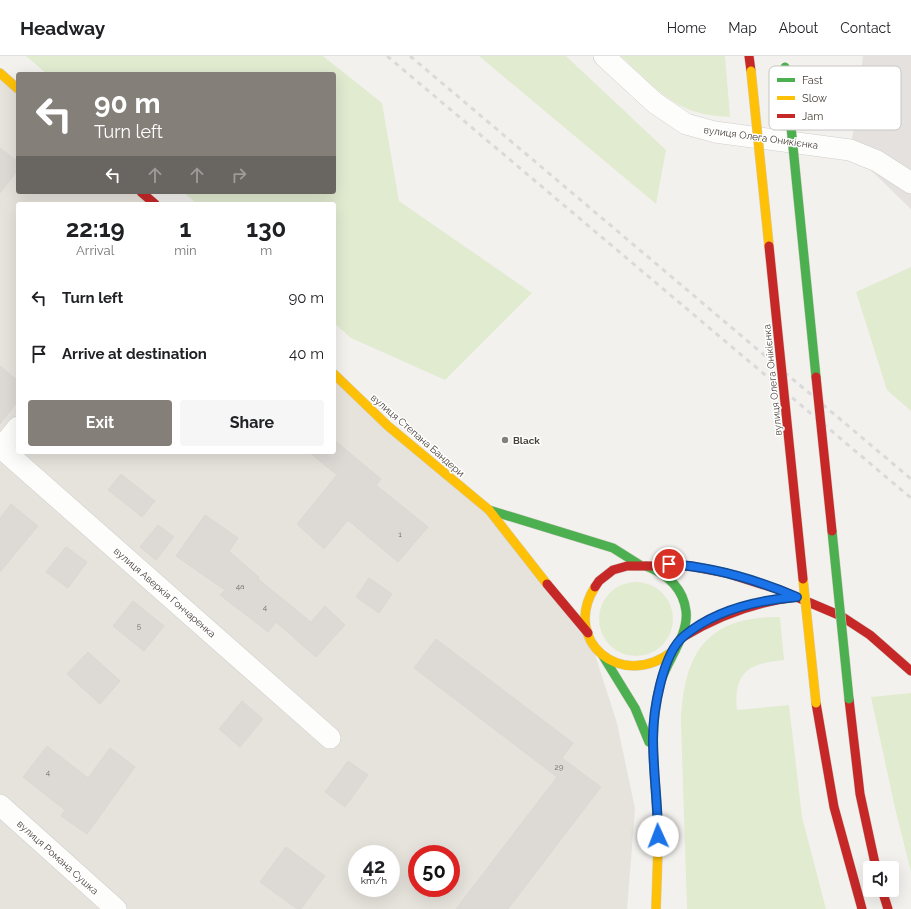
<!DOCTYPE html>
<meta charset="utf-8">
<style>
:root{--surface:#fff;--page:#f6f6f6;--text:#202124;--muted:#757577;--line:#e0e0e0;--accent:#847f79}
body{margin:0;font-family:Raleway,sans-serif;background:var(--page);color:var(--text);height:100vh;display:flex;flex-direction:column;font-size:15px;white-space:nowrap}
*{box-sizing:border-box;margin:0}
p{font-size:13px;color:var(--muted)}
.icon{flex:none;width:22px;height:22px;fill:none;stroke:currentColor;stroke-width:2;stroke-linecap:round;stroke-linejoin:round}
.map{position:relative;flex:1;overflow:hidden}
.panel{position:absolute;left:16px;top:146px;width:320px;height:252px;display:flex;flex-direction:column;background:var(--surface);border-radius:4px;box-shadow:0 4px 16px #0002}
.panel>*{flex:none}
.hud{position:absolute;left:16px;top:16px;width:320px;height:122px;border-radius:4px;box-shadow:0 4px 16px #0002;background:#847f79;color:#fff;overflow:hidden}
.fabs{position:absolute;left:863px;top:805px;display:grid;gap:8px}
.fabs a{display:grid;place-items:center;width:36px;height:36px;border-radius:4px;background:var(--surface);box-shadow:0 4px 16px #0002;font-size:20px}
.speed{position:absolute;left:348px;top:789px;display:flex;gap:8px;font-size:20px;font-weight:700;text-align:center}
.speed>*{display:grid;place-content:center;width:52px;height:52px;border-radius:50%;background:var(--surface);box-shadow:0 4px 16px #0002;line-height:1}
.speed small{font-size:10px;font-weight:400}
.speed .limit{border:6px solid #d22;background:#fff;color:#111}
.pin{position:absolute;display:grid;place-items:center;width:34px;height:34px;color:#fff;margin:-17px;border:2px solid #fff;border-radius:50%;box-shadow:0 1px 4px #0007}
.me{position:absolute;width:44px;margin:-22px;rotate:358deg;stroke-linejoin:round;filter:drop-shadow(0 0 3px #0008)}
.turn{display:flex;align-items:center;gap:14px;height:84px;padding:0 12px;font-size:18px}
.turn .icon{width:52px;height:52px;stroke-width:2.5}
.turn b{display:block;font-size:28px;line-height:34px}
.lanes{display:flex;align-items:center;height:38px;padding:0 12px;background:#0003;justify-content:center;gap:20px;direction:ltr}
.lanes .off{opacity:.35}
.eta{display:flex;justify-content:space-evenly;align-items:center;height:68px;text-align:center}
.eta b{font-size:24px;font-weight:700;line-height:28px}
.primary-button{display:flex;gap:8px;margin-top:auto;padding:8px 12px}
.primary-button a{flex:1;height:46px;border-radius:4px;background:var(--accent);color:#fff;font-size:16px;font-weight:700;line-height:46px;text-align:center}
.primary-button a+a{background:var(--page);color:var(--text)}
ul{padding:0;list-style:none}
li{display:flex;align-items:center;gap:12px;height:56px;padding:0 12px}
li div{flex:1}
li b{display:block;font-size:15px}
li em{font-style:normal}
header{display:flex;align-items:center;gap:24px;box-sizing:border-box;height:56px;padding:0 20px;background:var(--surface);border-bottom:1px solid var(--line)}
header strong{font-size:19px}
nav{display:flex;gap:22px;margin-inline-start:auto;font-size:14px}
.map>svg:first-child{display:block}
.residential{fill:#e6e2dc;fill-rule:evenodd}
.industrial{fill:#e5e1de}
.green{fill:#e1ebd0}
.building{fill:#dddad6;stroke:#dbd8d4}
.lines{fill:none;stroke-linecap:round;stroke-linejoin:round}
.street-casing{stroke:#d1cfcc;stroke-width:22}
.fast-casing{stroke:#d1cdc5;stroke-width:10}
.slow-casing{stroke:#d1cdc5;stroke-width:10}
.jam-casing{stroke:#d1cdc5;stroke-width:10}
.street{stroke:#fdfdfc;stroke-width:21}
.fast{stroke:#4caf50;stroke-width:9}
.slow{stroke:#ffc107;stroke-width:9}
.jam{stroke:#c62828;stroke-width:9}
.rail{stroke:#dadada;stroke-width:3;stroke-dasharray:5 5;stroke-linecap:butt}
.fast-bridge-casing{stroke:#d4ccbd;stroke-width:10;stroke-linecap:butt}
.slow-bridge-casing{stroke:#d4ccbd;stroke-width:10;stroke-linecap:butt}
.jam-bridge-casing{stroke:#d4ccbd;stroke-width:10;stroke-linecap:butt}
.fast-bridge{stroke:#4caf50;stroke-width:9}
.slow-bridge{stroke:#ffc107;stroke-width:9}
.jam-bridge{stroke:#c62828;stroke-width:9}
.route-casing{stroke:#114b97;stroke-width:10}
.route{stroke:#1a73e8;stroke-width:7}
.poi-dot{fill:#847f79;stroke:#fff;stroke-width:1.5}
.labels{text-anchor:middle;stroke-width:3;stroke-linejoin:round;paint-order:stroke}
.number-label{font-size:8px;fill:#6f6962}
.street-label{font-size:10px;fill:#49423a;stroke:#fff}
.poi-label{font-size:10px;font-weight:bold;fill:#49423a;stroke:#fff;text-anchor:start}
.key{fill:#fff;stroke:#c8c6c4;stroke-width:1}
.key-label{font-size:11px;fill:#49423a}
</style>
<header>
<strong>Headway</strong>
<nav><a>Home</a><a>Map</a><a>About</a><a>Contact</a></nav>
</header>
<div class="map">
<svg width="911" height="853" viewBox="0 0 911 853">
<rect width="100%" height="100%" fill="#f3f1ee"/>
<!-- residential -->
<path class="residential" d="M 0,17 L 18,33 L 18,136 L 141,136 L 155,148 L 18,148 L 18,396 L 334,396 L 334,318 L 489,454 L 588,577 L 617,667 L 635,753 L 627,853 L 0,853 ZM 357,798 L 391,798 L 391,832 L 357,832 ZM 417,798 L 451,798 L 451,832 L 417,832 Z"/>
<!-- industrial -->
<path class="industrial" d="M 863,0 L 911,0 L 911,153 L 850,94 L 857,55 Z"/>
<!-- green -->
<path class="green" d="M 26,0 L 323,0 L 382,47 L 399,145 L 532,237 L 445,324 L 351,282 L 334,267 L 334,148 L 197,148 L 183,136 L 334,136 L 334,18 L 47,18 Z
M 479,0 L 566,0 L 666,94 L 656,148 Z
M 621,0 L 725,0 L 730,61 C 718,60 704,59 693,55 C 664,45 643,20 621,0 Z
M 911,211 L 911,355 L 887,334 L 856,236 Z
M599 563a37 37 0 1 1 74 0a37 37 0 1 1-74 0Z
M 780,561 L 784,604 C 750,607 733,616 737,654 L 789,649 L 802,761 L 826,853 L 687,853 L 681,668 C 683,599 705,560 780,561 Z
M 911,637 L 911,816 L 895,752 L 871,641 Z"/>
<!-- building -->
<path class="building" d="M 0,92 L 18,106 L 18,114 L 0,137 Z
M 0,310 L 18,325 L 18,345 L 0,368 Z
M 334,384 L 381,423 L 376,429 L 428,471 L 398,506 L 348,464 L 324,493 L 297,468 L 337,419 L 309,396 L 334,396 Z
M 121,418 L 155,445 L 142,461 L 108,434 Z
M 11,448 L 38,470 L 0,516 L 0,462 Z
M 205,459 L 238,482 L 229,495 L 259,521 L 258,523 L 311,566 L 325,550 L 345,569 L 316,601 L 276,566 L 268,576 L 220,539 L 225,534 L 176,500 Z
M 158,469 L 174,481 L 156,504 L 140,491 Z
M 66,491 L 87,506 L 68,532 L 46,516 Z
M 369,522 L 392,538 L 379,557 L 356,541 Z
M 133,545 L 164,570 L 144,595 L 113,570 Z
M 436,583 L 573,687 L 562,702 L 601,731 L 508,853 L 456,853 L 557,721 L 414,612 Z
M 88,596 L 120,625 L 100,648 L 67,618 Z
M 242,645 L 263,663 L 240,691 L 219,673 Z
M 47,690 L 88,722 L 110,692 L 135,711 L 87,778 L 61,760 L 65,754 L 23,721 Z
M 348,705 L 368,719 L 345,751 L 325,736 Z
M 286,791 L 325,820 L 301,853 L 297,853 L 260,826 Z"/>
<g class="lines">
<defs>
<path id="street" d="M 604,0 L 655,47 L 686,68 L 715,76 L 850,94 L 877,105 L 911,127
M 0,391 L 330,682
M 0,393 L 18,371
M 0,749 L 116,853"/>
<path id="fast" d="M 489,454 L 613,492 L 640,509
M 646,510 C 667,518 683,531 686,555 C 689,578 668,603 661,625 C 645,680 659,736 658,792
M 603,600 L 635,652 L 649,686"/>
<path id="slow" d="M 0,17 L 18,33
M 334,318 L 388,370 L 489,454 L 547,528
M 595,531 C 561,584 621,636 673,595
M 656,853 L 658,792"/>
<path id="jam" d="M 749,0 L 751,15
M 141,136 L 155,148
M 547,528 L 588,577
M 595,531 L 599,525 L 613,514 L 627,510 L 690,510 L 726,517 L 780,534 L 841,560 L 870,579 L 911,615
M 683,581 C 719,559 754,546 796,541
M 849,643 L 860,738 L 876,812
M 816,647 L 834,751 L 862,853
M 882,834 L 888,853"/>
</defs>
<!-- street casing -->
<use href="#street" class="street-casing"/>
<!-- fast casing -->
<use href="#fast" class="fast-casing"/>
<!-- slow casing -->
<use href="#slow" class="slow-casing"/>
<!-- jam casing -->
<use href="#jam" class="jam-casing"/>
<!-- street -->
<use href="#street" class="street"/>
<!-- fast -->
<use href="#fast" class="fast"/>
<!-- slow -->
<use href="#slow" class="slow"/>
<!-- jam -->
<use href="#jam" class="jam"/>
<!-- rail -->
<path class="rail" d="M 387,0 L 911,442
M 410,0 L 911,423"/>
<defs>
<path id="fast-bridge" d="M 785,11 L 816,321
M 832,475 L 849,643"/>
<path id="slow-bridge" d="M 751,15 L 769,190
M 803,523 L 816,647"/>
<path id="jam-bridge" d="M 769,190 L 803,523
M 816,321 L 832,475"/>
</defs>
<!-- fast-bridge casing -->
<use href="#fast-bridge" class="fast-bridge-casing"/>
<!-- slow-bridge casing -->
<use href="#slow-bridge" class="slow-bridge-casing"/>
<!-- jam-bridge casing -->
<use href="#jam-bridge" class="jam-bridge-casing"/>
<!-- fast-bridge -->
<use href="#fast-bridge" class="fast-bridge"/>
<!-- slow-bridge -->
<use href="#slow-bridge" class="slow-bridge"/>
<!-- jam-bridge -->
<use href="#jam-bridge" class="jam-bridge"/>
</g>
<g class="lines">
<defs>
<path id="route" d="M 658,780 C 658,748 653,715 653,683 C 653,656 662,598 684,580 C 715,554 758,544 797,541 C 755,523 715,511 669,508"/>
</defs>
<!-- route casing -->
<use href="#route" class="route-casing"/>
<!-- route -->
<use href="#route" class="route"/>
</g>
<!-- markers -->
<circle class="poi-dot" cx="505" cy="384" r="4"/>
<g class="labels">
<!-- number labels -->
<g class="number-label">
<text x="400" y="481">1</text>
<text x="240" y="533">4а</text>
<text x="265" y="554">4</text>
<text x="139" y="573">5</text>
<text x="559" y="714">29</text>
<text x="48" y="719">4</text>
</g>
<!-- street labels -->
<g class="street-label">
<text transform="translate(761 81) rotate(8)" y="4">вулиця Олега Оникієнка</text>
<text transform="translate(772 324) rotate(-96)" y="4">вулиця Олега Онікієнка</text>
<text transform="translate(418 379) rotate(41)" y="4">вулиця Степана Бандери</text>
<text transform="translate(165 536) rotate(41)" y="4">вулиця Аверкія Гончаренка</text>
<text transform="translate(58 801) rotate(42)" y="4">вулиця Романа Сушка</text>
</g>
<!-- poi labels -->
<g class="poi-label">
<text x="513" y="388">Black</text>
</g>
</g>
<!-- legend -->
<rect x="769" y="10" width="132" height="64" rx="6" class="key"/>
<rect x="777" y="22" width="18" height="4" fill="#4caf50"/>
<rect x="777" y="40" width="18" height="4" fill="#ffc107"/>
<rect x="777" y="58" width="18" height="4" fill="#c62828"/>
<g class="key-label">
<text x="802" y="28">Fast</text>
<text x="802" y="46">Slow</text>
<text x="802" y="64">Jam</text>
</g>
</svg>
<div class="fabs">
<a><svg class="icon" aria-label="sound" viewBox="0 0 24 24"><path d="M4 9h4l5-4v14l-5-4H4zM17 9q2 3 0 6"/></svg></a>
</div>
<div class="speed"><div>42<small>km/h</small></div><div class="limit">50</div></div>
<div class="pin" style="left:669px;top:508px;background:#d93025"><svg class="icon" aria-label="arrive" viewBox="0 0 24 24"><path d="M6 21V4h12l-3 4 3 4H6"/></svg></div>
<svg class="me" style="left:658px;top:780px" viewBox="-20 -20 40 40"><circle r="19" fill="#fff"/><path d="M0-13L10 11 0 6-10 11z" fill="#1a73e8"/></svg>
<div class="hud">
<div class="turn"><svg class="icon" aria-label="left" viewBox="0 0 24 24"><path d="M17 20v-9H6M10 6l-5 5 5 5"/></svg><div><b>90 m</b>Turn left</div></div>
<div class="lanes"><svg class="icon" aria-label="left" viewBox="0 0 24 24"><path d="M17 20v-9H6M10 6l-5 5 5 5"/></svg><svg class="icon off" aria-label="ahead" viewBox="0 0 24 24"><path d="M12 20V5M6 11l6-6 6 6"/></svg><svg class="icon off" aria-label="ahead" viewBox="0 0 24 24"><path d="M12 20V5M6 11l6-6 6 6"/></svg><svg class="icon off" aria-label="right" viewBox="0 0 24 24"><path d="M7 20v-9h11M14 6l5 5-5 5"/></svg></div>
</div>
<section class="panel">
<div class="eta">
<div><b>22:19</b><p>Arrival</p></div>
<div><b>1</b><p>min</p></div>
<div><b>130</b><p>m</p></div>
</div>
<ul>
<li><svg class="icon" aria-label="left" viewBox="0 0 24 24"><path d="M17 20v-9H6M10 6l-5 5 5 5"/></svg><div><b>Turn left</b></div><em>90 m</em></li>
<li><svg class="icon" aria-label="arrive" viewBox="0 0 24 24"><path d="M6 21V4h12l-3 4 3 4H6"/></svg><div><b>Arrive at destination</b></div><em>40 m</em></li>
</ul>
<div class="primary-button"><a>Exit</a><a>Share</a></div>
</section>
</div>
